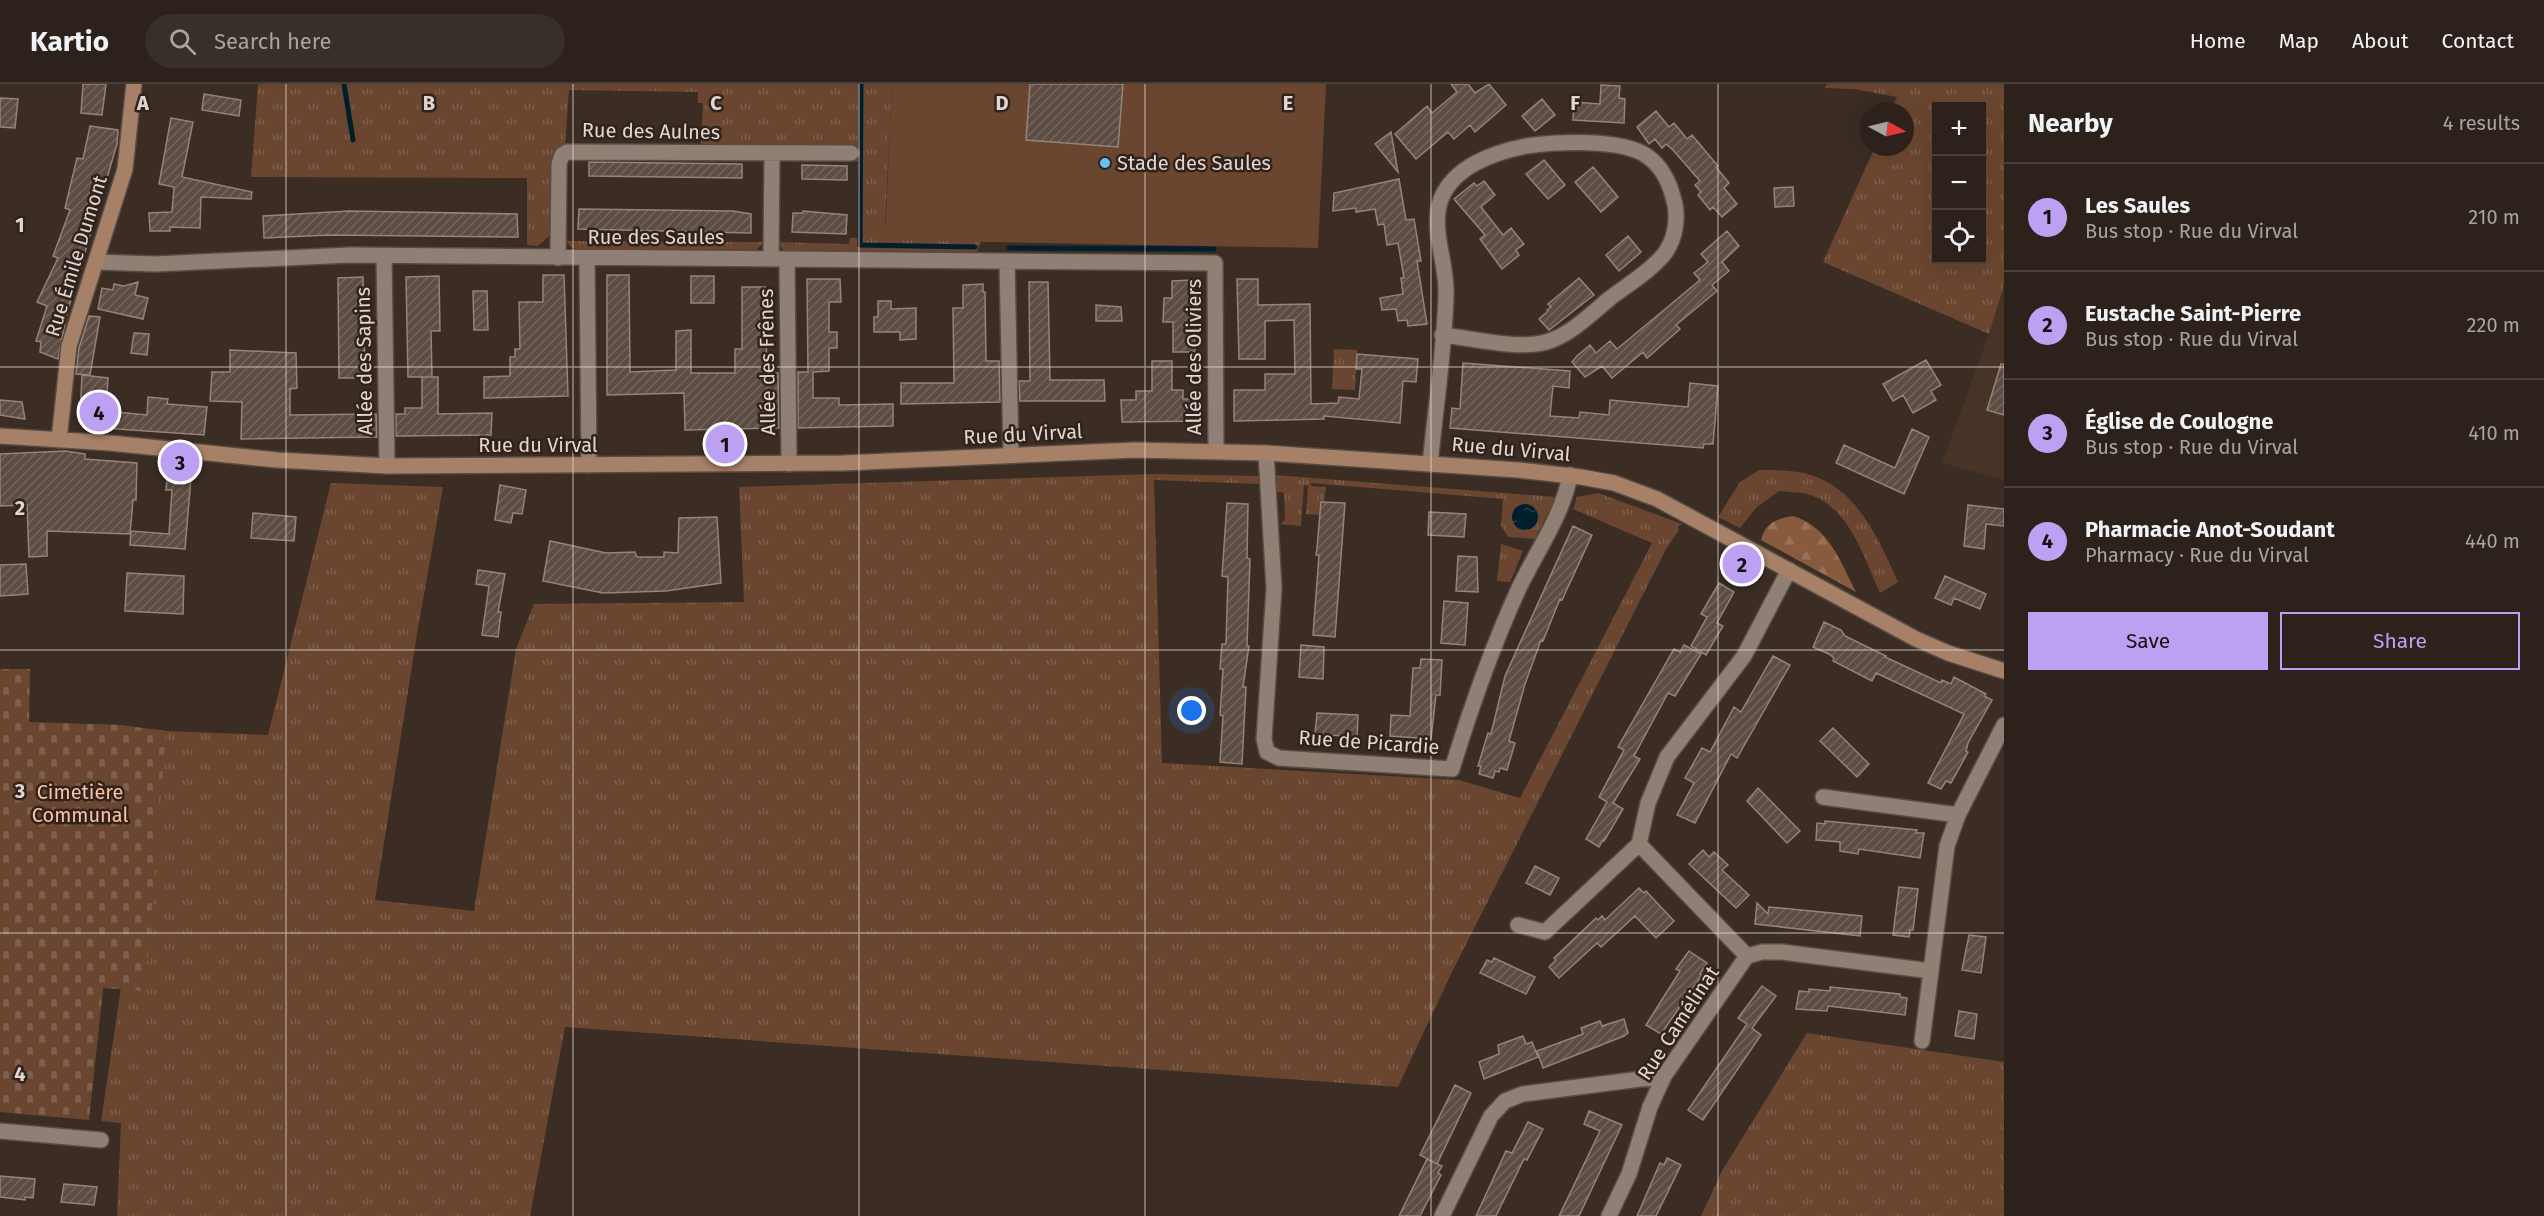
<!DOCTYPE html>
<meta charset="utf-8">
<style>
:root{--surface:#2c221b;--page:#382f28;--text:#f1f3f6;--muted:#a6a4a3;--line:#483f3a;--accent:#bca0f2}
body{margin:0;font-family:"Fira Sans",sans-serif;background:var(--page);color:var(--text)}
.controls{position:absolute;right:18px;top:18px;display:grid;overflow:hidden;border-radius:0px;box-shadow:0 6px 24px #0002}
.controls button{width:54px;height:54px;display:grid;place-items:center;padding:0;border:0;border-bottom:2px solid var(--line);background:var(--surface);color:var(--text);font:30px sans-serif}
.compass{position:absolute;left:1860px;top:18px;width:54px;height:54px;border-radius:50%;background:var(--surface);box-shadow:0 6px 24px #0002;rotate:97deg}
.you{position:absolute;left:1192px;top:627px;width:21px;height:21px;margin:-15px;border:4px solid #fff;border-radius:50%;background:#1a73e8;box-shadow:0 0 0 9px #1a73e833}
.badge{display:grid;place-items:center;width:39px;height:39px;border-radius:50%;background:var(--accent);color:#111;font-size:20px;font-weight:700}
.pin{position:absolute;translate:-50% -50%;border:3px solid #fff;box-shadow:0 2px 6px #0006}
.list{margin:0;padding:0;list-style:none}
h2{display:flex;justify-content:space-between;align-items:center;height:78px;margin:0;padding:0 24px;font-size:26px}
h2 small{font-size:20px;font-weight:400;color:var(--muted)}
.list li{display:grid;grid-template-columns:39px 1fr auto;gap:18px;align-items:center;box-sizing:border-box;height:108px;padding:0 24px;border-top:2px solid var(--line)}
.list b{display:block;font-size:22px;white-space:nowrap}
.list p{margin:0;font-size:20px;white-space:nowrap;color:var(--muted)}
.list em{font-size:20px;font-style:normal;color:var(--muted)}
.actions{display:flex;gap:12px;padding:18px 24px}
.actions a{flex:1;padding:14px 0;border:2px solid var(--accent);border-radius:0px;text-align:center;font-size:21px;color:var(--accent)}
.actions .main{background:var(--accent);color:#111}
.icon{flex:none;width:33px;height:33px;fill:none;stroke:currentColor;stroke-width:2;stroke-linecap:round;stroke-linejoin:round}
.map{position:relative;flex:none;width:2004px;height:1132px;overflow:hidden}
header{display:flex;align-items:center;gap:36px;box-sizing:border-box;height:84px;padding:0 30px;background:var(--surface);border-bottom:2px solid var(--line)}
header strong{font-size:28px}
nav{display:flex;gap:33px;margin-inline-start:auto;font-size:21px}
.search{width:420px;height:54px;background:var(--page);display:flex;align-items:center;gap:15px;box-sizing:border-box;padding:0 21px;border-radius:33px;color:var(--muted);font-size:22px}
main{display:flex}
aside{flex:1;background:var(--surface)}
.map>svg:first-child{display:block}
</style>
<header>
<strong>Kartio</strong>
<div class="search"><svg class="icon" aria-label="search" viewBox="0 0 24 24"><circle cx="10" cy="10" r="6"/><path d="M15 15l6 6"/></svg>Search here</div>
<nav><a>Home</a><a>Map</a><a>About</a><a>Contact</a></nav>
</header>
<main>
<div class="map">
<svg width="2004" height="1132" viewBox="0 0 2004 1132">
<defs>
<pattern id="grass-tufts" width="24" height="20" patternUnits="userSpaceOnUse" patternTransform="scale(1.5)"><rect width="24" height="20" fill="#6a4630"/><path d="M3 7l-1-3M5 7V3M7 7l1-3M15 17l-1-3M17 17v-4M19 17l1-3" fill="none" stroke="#7f604d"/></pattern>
<pattern id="forest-firs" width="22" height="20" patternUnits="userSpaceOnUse" patternTransform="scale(1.5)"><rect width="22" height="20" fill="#885b3f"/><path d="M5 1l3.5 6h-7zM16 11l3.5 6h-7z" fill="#98725a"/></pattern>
<pattern id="cemetery-stones" width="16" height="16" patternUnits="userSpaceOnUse" patternTransform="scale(1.5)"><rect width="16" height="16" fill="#6a4630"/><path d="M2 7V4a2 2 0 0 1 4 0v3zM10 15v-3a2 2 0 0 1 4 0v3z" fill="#7f604d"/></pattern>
<pattern id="water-ripples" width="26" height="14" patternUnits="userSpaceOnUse" patternTransform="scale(1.5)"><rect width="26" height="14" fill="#001e2b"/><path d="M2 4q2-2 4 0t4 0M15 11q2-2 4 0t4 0" fill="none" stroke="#253e49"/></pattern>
<pattern id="building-hatch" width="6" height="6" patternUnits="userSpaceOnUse" patternTransform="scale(1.5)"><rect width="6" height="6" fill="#5c4c43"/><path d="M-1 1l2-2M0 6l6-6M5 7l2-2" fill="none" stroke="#73655d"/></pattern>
</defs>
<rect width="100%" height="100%" fill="#3b2d24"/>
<path fill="#483327" d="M2004 201V396L1942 379 1989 250Z"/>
<path fill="url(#grass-tufts)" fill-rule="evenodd" d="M258 0H892L885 143H986L976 170 789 168 782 165 777 158 849 160 850 154H859L861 78 855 77V62L701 60 703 19H698V8L569 6 565 61 554 70 550 151 538 162 527 161V94L251 93Z
M1827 0H2004V201L1989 250 1823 178 1875 63H1905V27H1891L1897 13 1854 5 1825 4ZM1936 22H1982V176H1936Z
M566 157 764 158 754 168 578 166 571 163Z
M1334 265 1357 266 1355 306 1332 305Z
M1759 386C1776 386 1797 386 1814 392 1859 408 1880 458 1898 498L1880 509C1864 474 1849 421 1807 410 1798 408 1788 408 1779 407L1756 424 1740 444 1718 433 1740 398Z
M1154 390 1259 392V400L1154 396 1162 679 1459 696 1520 714 1652 459 1573 425 1577 413 1598 409 1682 440 1677 443 1679 446 1666 465 1452 888 1398 1003 565 943 530 1132H117L121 1039 101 1037 121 904H103L96 968 43 639 119 641 166 647 268 651 331 399 443 403 417 550 375 816 474 827 516 565 534 520 744 518 739 403Z
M1275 391 1556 413 1535 455 1508 453 1501 442 1503 415 1311 399V402L1326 403 1324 418H1321V431L1306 430 1308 402 1304 401 1301 442 1280 440 1285 436 1284 409 1277 408Z
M1501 460 1523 467 1510 498 1497 497Z
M1807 949 2004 978V1132H1701L1722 1087Z"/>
<path fill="url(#forest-firs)" d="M1793 432C1829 443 1840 477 1856 508L1761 456C1766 438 1776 435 1793 432Z"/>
<path fill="url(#cemetery-stones)" d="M0 585H30L29 638 119 641 166 647 145 907 103 904 89 1036 0 1028Z"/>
<path fill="#6a4630" d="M892 0H1326L1318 164 885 156Z"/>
<path fill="url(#water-ripples)" d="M1512 433a13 13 0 1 1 26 0a13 13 0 1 1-26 0Z"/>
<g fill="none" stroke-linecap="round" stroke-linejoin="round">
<path stroke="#001e2b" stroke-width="5" d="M344 0 353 56
M861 0 860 161 975 163
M1009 164 1214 165"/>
</g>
<path fill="url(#building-hatch)" stroke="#958379" stroke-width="1.5" d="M83 0H106L102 31 81 29Z
M1030 0H1123L1118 63 1026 56Z
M1451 0H1468L1475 9 1489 0 1506 21 1475 48 1470 41 1454 55 1448 48 1416 75 1395 50 1427 22 1432 29 1457 8Z
M1601 1 1620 2 1619 14 1625 15 1624 39 1573 36 1574 18 1600 20Z
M204 10 241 16 239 32 202 26Z
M0 14 18 15 15 44 0 43Z
M1542 15 1555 31 1535 47 1522 32Z
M1656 27 1669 43 1674 39 1687 55 1692 51 1718 82 1716 83 1729 99 1724 104 1737 120 1722 133 1713 123 1710 126 1698 111 1701 108 1695 101 1700 97 1673 66 1666 60 1662 64 1655 55 1649 60 1637 43Z
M171 34 193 38 182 93 252 108 251 115 201 113 200 144 170 143V147H150L149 129 172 128 174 103 159 100Z
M90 42 118 46 117 60 67 229 58 275 40 268 41 258 36 257 47 222 37 218 58 174 53 172 70 126 65 124 77 74 83 75Z
M1391 48 1398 88 1375 60Z
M1544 76 1565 101 1548 115 1526 90Z
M589 78 742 80V94L589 92Z
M802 81 847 82V96L802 95Z
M1593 83 1618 113 1601 128 1575 98Z
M1399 95 1406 136 1414 135 1421 177H1417L1427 240 1408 242 1407 236 1398 237 1396 225 1382 226 1380 214 1403 210 1401 194H1404L1398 159 1387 161 1384 140 1378 141 1375 125 1356 128V124L1333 127 1334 109Z
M1484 97 1495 111 1481 123 1503 151 1511 144 1524 160 1516 166 1519 171 1502 185 1480 155 1485 151 1454 115 1474 99 1477 102Z
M1793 103 1794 122 1775 123 1774 104Z
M579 125 733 127 751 130V149L578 145Z
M349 127 517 130 518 153 330 151 264 154 263 132Z
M803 127 847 131 846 150 792 148 793 129H803Z
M1727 147 1739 162 1722 178 1729 187 1712 201 1717 207 1676 241 1680 245 1647 274 1643 268 1612 294 1602 282 1585 293 1572 278 1577 272 1590 261 1596 269 1610 257 1617 265 1700 196 1694 189 1708 178 1701 170Z
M1628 152 1641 168 1619 187 1606 171Z
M543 191H564L568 312 484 314V293L510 292V273H515V265H520L519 218H543Z
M607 191H629L630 288 676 286V247L691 246V289H735V265H742V203H765L767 289H778L779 344 685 346 684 309 607 311Z
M439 192 440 247H431L432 293H408L406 193Z
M691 192H714V219H691Z
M363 193 365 294H339L338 194Z
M1579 194 1594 211 1549 246 1539 235 1548 227 1547 226 1551 223 1548 220Z
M807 195H840L841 218H829V248H837V264H829V287L813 288V314H839V321L893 320V342L798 344V288H808Z
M1237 195H1258V221L1310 220 1311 320 1338 319 1339 313 1359 315 1362 285H1356L1357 270 1418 275 1416 298 1403 297 1400 339 1324 332V335L1234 337V306H1265V290H1295L1294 236 1265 237V275H1239Z
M1193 196 1195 268H1173V238H1163L1164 214H1172V197Z
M138 198 135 211 148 214 143 235 98 225 102 204 113 206 114 200 124 202Z
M1029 198H1048L1050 296H1104L1105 317H1020L1019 297H1030Z
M983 200V208H985L986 277H999L1000 318 901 320V299H954L953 224H963V201Z
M473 207H487L488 246H474Z
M878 217H891V225L916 224V255L900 256V248H874V233H878Z
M1096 221 1121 223 1122 237H1096Z
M89 232 100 233 90 291 76 290 79 264Z
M134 249 149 250 147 271 131 269Z
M230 266 296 269 297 304 290 305V331L376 330 377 353 241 355 242 318 210 317 212 288H230Z
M1926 276 1941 301 1931 307 1936 316 1913 329 1903 311 1893 317 1883 300Z
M1152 277H1172V306H1183V315H1198L1199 337 1122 338 1121 316H1136V307H1152Z
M1463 279 1570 287 1569 304 1553 302 1550 332 1579 334 1580 328 1609 331 1610 316 1688 323 1690 299 1718 302 1713 360H1704L1703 364 1450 344 1452 324 1460 325Z
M2001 280H2004V331L1987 326Z
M82 291 108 294 106 327 147 331 148 313 168 315 167 320 207 323 204 351 88 343 80 333Z
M422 293H438V330L492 329 491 351 396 352V330H405V324H422Z
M0 316 22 318 25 335 0 331Z
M1912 345 1929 353 1904 410 1836 379 1844 361 1895 384Z
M65 367 85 370V375L137 379 136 416H133L130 450 47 447V472L29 473 27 421 0 422V370Z
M168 381 192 382 185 465 130 461 131 447 169 450 172 406H166Z
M500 401 526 406 522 430 513 429 511 439 495 436Z
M1321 418 1345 419 1335 553 1313 551 1319 471H1316L1317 464Z
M1227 419 1248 420 1247 474 1250 475 1247 562H1249L1243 603H1246L1242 680 1220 678 1223 632 1220 631 1223 585H1220L1222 560H1226L1228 493 1222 492Z
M1968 421 2004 425V442L1986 440 1984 465 1964 462Z
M1429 428 1466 430 1464 453 1428 451Z
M253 429 296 433 294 457 251 454Z
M717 433 721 499 666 507 603 509 543 497 550 457 606 469 635 468 637 473H664V468L678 469 679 434Z
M1573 442 1592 451 1562 516 1560 515 1543 557 1541 556 1525 600 1509 657 1515 659 1507 686 1500 684 1499 688 1495 687 1493 694 1479 690 1481 682H1478L1488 649 1491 650 1505 592Z
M1458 472 1477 473 1478 508 1456 507Z
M26 480 28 510 0 512V481Z
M478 486 505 490 498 528H501L498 553 482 551 489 502 476 500Z
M127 489 184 492 183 530 125 527Z
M1945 492 1986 510 1980 525 1954 514 1951 521 1935 514Z
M1719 499 1734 508 1717 539 1723 542 1706 571 1691 562 1707 533 1701 530Z
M1444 517 1468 519 1465 561 1441 559Z
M1824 538 1841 546 1845 552 1886 572 1885 573 1941 599 1942 596 1951 600 1954 593 1986 610 1984 612 1992 616 1968 659 1966 667 1968 668 1951 699 1946 697 1941 705 1928 699 1964 630 1876 589 1872 597 1833 577 1834 574 1829 570 1813 563Z
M1301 561 1324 563 1323 595 1299 593Z
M1684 561 1701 570 1675 612 1668 609 1634 672 1640 675 1613 719 1623 725 1604 757 1603 756 1599 763 1586 755 1607 718 1599 713 1624 666 1618 663 1674 565 1680 568Z
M1773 572 1790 581 1737 674 1731 670 1695 739 1677 731 1694 699 1685 694 1702 664 1710 668 1734 623 1741 628Z
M1421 575 1442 576 1440 611H1436L1431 655 1390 652 1391 631 1410 632 1413 584H1420Z
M1317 629 1358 631 1357 653 1315 650Z
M1833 644 1869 680 1857 693 1820 657Z
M1758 704 1800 747 1787 759 1747 717Z
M1825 737 1917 746 1916 749H1924L1920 774 1859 765 1858 770 1840 767V758L1816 756 1817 739 1825 740Z
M1703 766 1709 773 1714 768 1728 781 1722 786 1749 811 1736 824 1689 780Z
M1535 782 1559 794 1550 811 1526 799Z
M1899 803 1918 805 1913 846H1910L1909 853 1893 851Z
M1639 804 1644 809 1646 807 1674 837 1656 854 1635 832 1601 863 1597 859 1559 894 1549 883 1556 876 1554 874 1596 834 1598 836 1602 832 1605 836Z
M1757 819 1768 830 1769 823 1862 832 1860 852 1755 840Z
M1969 851 1986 853 1981 889 1962 886Z
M1689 867 1707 879 1700 890 1702 891 1661 950 1646 941 1680 887 1676 885Z
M1494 874 1535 893 1526 910 1480 889 1487 876 1492 878Z
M1762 902 1776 912 1752 944 1761 951 1703 1036 1688 1026 1747 940 1738 934Z
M1830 903 1900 910V913L1907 914 1905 931 1828 922 1827 927 1796 925 1799 907 1809 908V905L1830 907Z
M1959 927 1977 930 1974 955 1955 952Z
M1624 935 1628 949 1624 952 1543 984 1537 967 1583 950 1581 944 1600 937 1602 942Z
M1523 952 1526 960 1532 958 1538 973 1484 995 1479 978 1499 970 1498 961Z
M1455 1001 1471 1009 1437 1080 1420 1071Z
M1589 1027 1622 1041 1579 1132H1559L1600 1047 1584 1040Z
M1528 1038 1543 1045 1527 1076 1524 1075 1496 1132H1476L1506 1067 1512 1069Z
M1667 1074 1681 1081 1656 1132H1637L1660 1079 1664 1081Z
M1427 1075 1442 1082 1438 1089 1441 1091 1420 1132H1399Z
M0 1092 35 1095 33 1114 25 1113V1116L0 1113Z
M64 1100 97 1103 94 1121 61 1118Z"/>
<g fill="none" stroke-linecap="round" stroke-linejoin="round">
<g stroke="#574b44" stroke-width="18">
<path id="street" d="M384 172 387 382
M558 174 559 80 562 71 567 68 851 69
M587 174 589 381
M771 175 772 69
M787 175 789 380
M96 178 155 180 350 171 1215 179 1216 367
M1007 178 1011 371
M1266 369 1274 504 1264 655 1267 668 1279 674 1452 685C1471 623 1492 563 1519 504 1536 468 1563 431 1570 391
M1430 379 1432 362C1437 312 1445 260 1446 209 1447 178 1430 145 1441 115 1454 82 1495 68 1526 62 1556 58 1621 54 1647 72 1660 81 1669 97 1673 113 1679 131 1676 154 1665 169 1651 187 1627 201 1609 215 1590 231 1570 251 1546 258 1517 266 1472 254 1442 251
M1823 713 1958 731
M1639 760 1747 872 1762 868H1782L1931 887
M1518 841 1545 848 1639 760 1648 719 1667 673 1744 572 1789 486
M1922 957 1947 762 1958 731 2004 641
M0 1047 101 1056
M1442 1132 1491 1032 1505 1017 1523 1010 1664 992
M1609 1132 1629 1090 1650 1023 1664 992 1747 872"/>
</g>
<g stroke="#574b44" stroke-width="18">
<path id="secondary" d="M0 352 110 359 277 376 387 382 843 379 1135 366 1266 369 1518 386 1581 393 1614 399 1657 415 1916 555 1948 569 2004 587
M59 356 69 262 125 85 134 0"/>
</g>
<use href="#street" stroke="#907f74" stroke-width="15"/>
<use href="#secondary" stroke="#a78068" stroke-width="15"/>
</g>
<path fill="none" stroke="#e1d7d2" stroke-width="1.5" stroke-opacity="0.55" d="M286 0V1132M573 0V1132M859 0V1132M1145 0V1132M1431 0V1132M1718 0V1132M0 283H2004M0 566H2004M0 849H2004"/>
<circle fill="#65c5ee" stroke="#31231b" stroke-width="2" cx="1105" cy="79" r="6"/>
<g text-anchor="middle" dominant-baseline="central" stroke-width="5" stroke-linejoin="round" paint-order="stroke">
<g font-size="20" fill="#e1d7d2" stroke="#31231b">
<text transform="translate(651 47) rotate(1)">Rue des Aulnes</text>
<text x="656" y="153">Rue des Saules</text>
<text transform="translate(76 172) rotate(-73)">Rue Émile Dumont</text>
<text transform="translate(1194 273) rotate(-90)">Allée des Oliviers</text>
<text transform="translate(364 277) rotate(-91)">Allée des Sapins</text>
<text transform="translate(767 278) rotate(-91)">Allée des Frênes</text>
<text transform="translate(1023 350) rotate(-3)">Rue du Virval</text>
<text x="538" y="361">Rue du Virval</text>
<text transform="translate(1511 365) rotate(5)">Rue du Virval</text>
<text transform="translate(1369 658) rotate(4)">Rue de Picardie</text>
<text transform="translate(1678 939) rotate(-57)">Rue Camélinat</text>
</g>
<g font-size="20" fill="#e1d7d2" stroke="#31231b" text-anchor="start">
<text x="1117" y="79">Stade des Saules</text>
</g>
<g font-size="20" fill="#fdc2a0" stroke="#31231b">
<text x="80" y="708">Cimetière<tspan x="80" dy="23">Communal</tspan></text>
</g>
</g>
<g font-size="20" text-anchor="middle" font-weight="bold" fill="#e1d7d2" stroke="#31231b" stroke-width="5" stroke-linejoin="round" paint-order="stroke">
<text x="143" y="26">A</text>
<text x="429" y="26">B</text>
<text x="716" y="26">C</text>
<text x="1002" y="26">D</text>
<text x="1288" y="26">E</text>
<text x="1575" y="26">F</text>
<text x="20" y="148">1</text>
<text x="20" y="431">2</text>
<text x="20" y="714">3</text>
<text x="20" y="997">4</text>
</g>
</svg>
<div class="controls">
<button>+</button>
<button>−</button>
<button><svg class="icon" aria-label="locate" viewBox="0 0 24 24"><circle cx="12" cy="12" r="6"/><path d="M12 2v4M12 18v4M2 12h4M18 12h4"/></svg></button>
</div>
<svg class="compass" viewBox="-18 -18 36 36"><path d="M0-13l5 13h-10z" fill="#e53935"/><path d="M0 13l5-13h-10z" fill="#a6a4a3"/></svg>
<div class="you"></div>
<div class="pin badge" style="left:725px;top:360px">1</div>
<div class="pin badge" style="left:1742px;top:480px">2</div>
<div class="pin badge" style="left:180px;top:378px">3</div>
<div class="pin badge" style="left:99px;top:328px">4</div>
</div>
<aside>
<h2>Nearby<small>4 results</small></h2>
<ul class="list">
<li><span class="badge">1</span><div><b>Les Saules</b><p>Bus stop · Rue du Virval</p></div><em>210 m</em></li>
<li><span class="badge">2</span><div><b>Eustache Saint-Pierre</b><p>Bus stop · Rue du Virval</p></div><em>220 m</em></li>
<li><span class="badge">3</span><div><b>Église de Coulogne</b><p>Bus stop · Rue du Virval</p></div><em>410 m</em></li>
<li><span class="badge">4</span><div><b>Pharmacie Anot-Soudant</b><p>Pharmacy · Rue du Virval</p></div><em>440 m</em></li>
</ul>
<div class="actions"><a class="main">Save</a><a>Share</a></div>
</aside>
</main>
